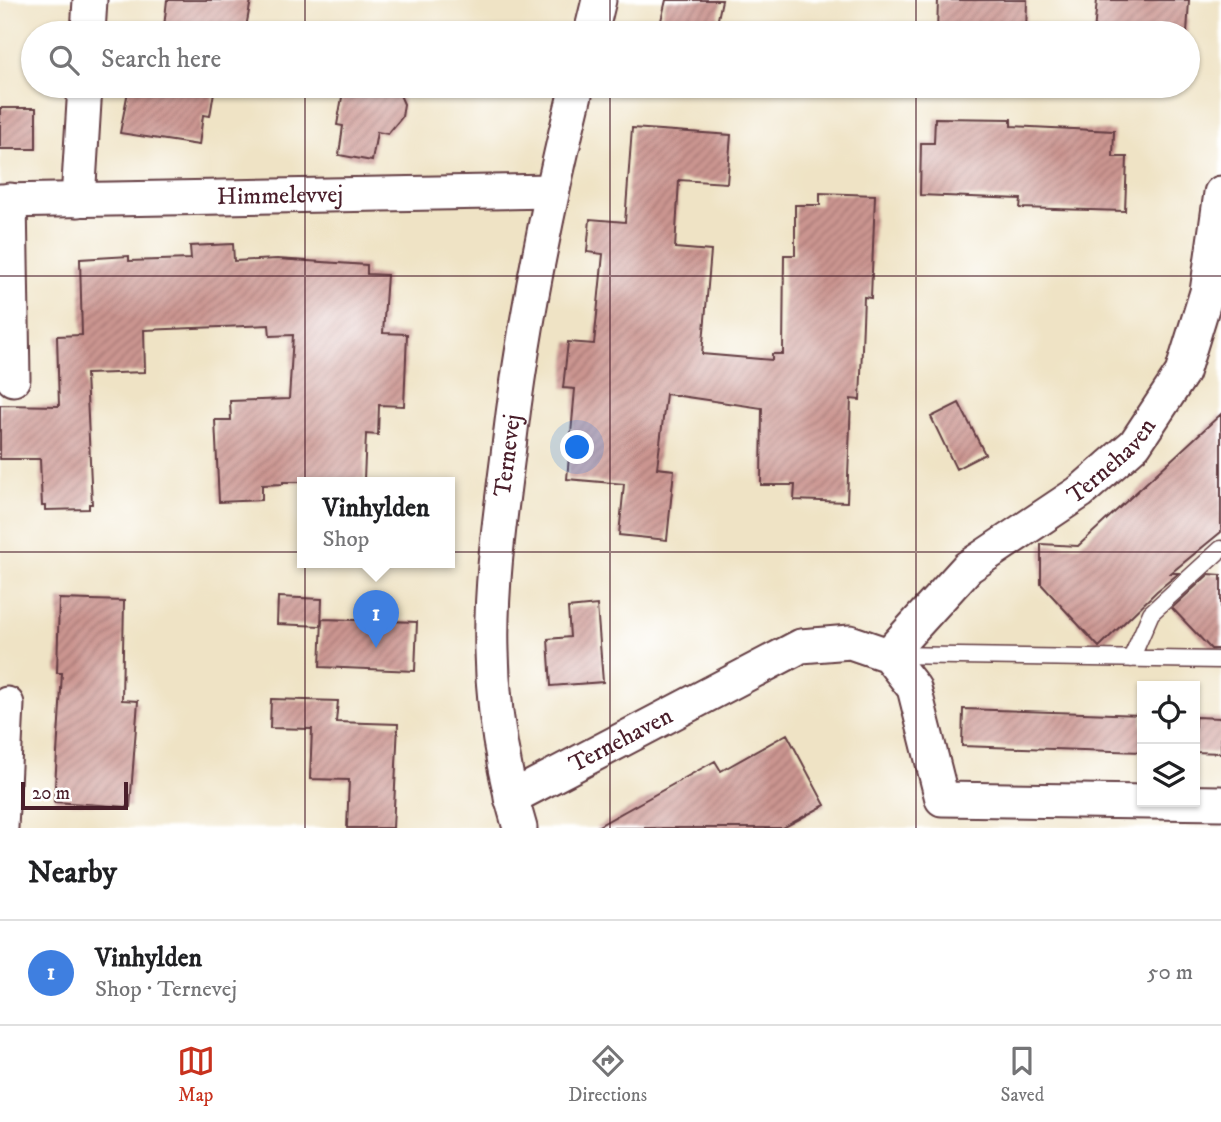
<!DOCTYPE html>
<meta charset="utf-8">
<style>
:root{--surface:#fff;--page:#f6f6f6;--text:#202124;--muted:#757577;--line:#e0e0e0;--accent:#c8321e}
body{margin:0;font-family:"IM FELL DW Pica",serif;background:var(--page);color:var(--text)}
.controls{position:absolute;right:21px;bottom:21px;display:grid;overflow:hidden;border-radius:0px;box-shadow:0 2px 5px #0004}
.controls button{width:63px;height:63px;display:grid;place-items:center;padding:0;border:0;border-bottom:2px solid var(--line);background:var(--surface);color:var(--text);font:35px sans-serif}
.scale{position:absolute;left:21px;bottom:18px;width:107px;box-sizing:border-box;padding-left:7px;border:4px solid #4a1f2b;border-top:0;font-size:19px;line-height:24px;white-space:nowrap;color:#4a1f2b;-webkit-text-stroke:5px #fff;paint-order:stroke}
.you{position:absolute;left:578px;top:448px;width:24px;height:24px;margin:-18px;border:5px solid #fff;border-radius:50%;background:#1a73e8;box-shadow:0 0 0 10px #1a73e833}
.badge{display:grid;place-items:center;width:46px;height:46px;border-radius:50%;background:var(--accent);color:#fff;font-size:23px;font-weight:700}
.pin{position:absolute;translate:-50% -58px;filter:drop-shadow(0 2px 4px #0008)}
.pin::after{content:'';position:absolute;top:37px;width:24px;height:21px;background:inherit;clip-path:polygon(0 0,100% 0,50% 100%)}
.popup{position:absolute;left:297px;top:477px;width:158px;height:91px;box-sizing:border-box;display:grid;place-content:center;border-radius:0px;background:var(--surface);filter:drop-shadow(0 2px 5px #0005);font-size:23px;white-space:nowrap;color:var(--muted)}
.popup b{font-size:26px;color:var(--text)}
.popup::after{content:'';position:absolute;left:50%;top:100%;margin-left:-14px;border:14px solid transparent;border-top-color:var(--surface)}
.list{margin:0;padding:0;list-style:none}
h2{display:flex;justify-content:space-between;align-items:center;height:91px;margin:0;padding:0 28px;font-size:30px}
h2 small{font-size:23px;font-weight:400;color:var(--muted)}
.list li{display:grid;grid-template-columns:46px 1fr auto;gap:21px;align-items:center;box-sizing:border-box;height:105px;padding:0 28px;border-top:2px solid var(--line)}
.list b{display:block;font-size:26px;white-space:nowrap}
.list p{margin:0;font-size:23px;white-space:nowrap;color:var(--muted)}
.list em{font-size:23px;font-style:normal;color:var(--muted)}
.icon{flex:none;width:38px;height:38px;fill:none;stroke:currentColor;stroke-width:2;stroke-linecap:round;stroke-linejoin:round}
.map{position:relative;flex:none;width:1221px;height:828px;overflow:hidden}
.search{position:absolute;background:var(--surface);box-shadow:0 2px 5px #0004;left:21px;right:21px;top:21px;height:77px;display:flex;align-items:center;gap:18px;box-sizing:border-box;padding:0 24px;border-radius:38px;color:var(--muted);font-size:26px}
.sheet{height:196px;background:var(--surface)}
nav{display:flex;justify-content:space-around;align-items:center;box-sizing:border-box;height:98px;border-top:2px solid var(--line);background:var(--surface);font-size:19px;color:var(--muted)}
nav a{display:grid;justify-items:center;gap:4px}
nav .on{color:var(--accent)}
.map>svg:first-child{display:block}
</style>
<div class="map">
<svg width="1221" height="828" viewBox="0 0 1221 828">
<defs>
<pattern id="building-hatch" width="6" height="6" patternUnits="userSpaceOnUse" patternTransform="scale(1.75)"><rect width="6" height="6" fill="#cb9590"/><path d="M-1 1l2-2M0 6l6-6M5 7l2-2" fill="none" stroke="#a77976"/></pattern>
</defs>
<rect width="100%" height="100%" fill="#fff"/>
<filter id="ink" filterUnits="userSpaceOnUse"><feTurbulence type="fractalNoise" baseFrequency=".0143" numOctaves="2"/><feDisplacementMap in="SourceGraphic" scale="14" xChannelSelector="R" yChannelSelector="G"/><feConvolveMatrix kernelMatrix="1 2 1 2 8 2 1 2 1" color-interpolation-filters="sRGB"/></filter>
<filter id="wash" filterUnits="userSpaceOnUse"><feTurbulence type="fractalNoise" baseFrequency=".00686" numOctaves="4" result="noise"/><feDisplacementMap in="SourceGraphic" scale="28" xChannelSelector="R" yChannelSelector="G"/><feGaussianBlur stdDeviation="1.57" result="paint"/><feColorMatrix in="noise" values="0 0 0 0 0 0 0 0 0 0 0 0 0 0 0 0 0 1.4 0 .05"/><feComposite in="paint" operator="in"/></filter>
<g filter="url(#wash)">
<rect width="100%" height="100%" fill="#efe3c5"/>
<g id="blocks">
<path fill="url(#building-hatch)" d="M167 0H251L245 33H154L155 25 164 27Z
M666 0H722L715 33H658Z
M938 0H1027L1026 33H937Z
M1097 0H1189L1187 33H1094Z
M129 86H215L210 116 203 115 199 145 120 133Z
M344 86H396L404 104 402 117 388 134 377 132 372 161 339 155 343 126 337 125Z
M0 108H36V149H0Z
M935 118 1011 119V126L1114 131 1113 157H1127L1125 211 1020 208 1021 199 920 195 921 143H934Z
M632 128 731 135 727 183 679 180 675 248 711 251 702 354 772 360V354H783L784 255H795V205H820V193L875 195 871 298 864 297 860 400 851 399 847 502 794 500 795 485H761L762 408 666 394 657 468 674 470 667 540 619 535 624 484 567 479 575 389 563 388 568 342 594 344 603 254 587 252 590 219 625 222Z
M233 244 234 261 277 259 367 265V274L387 275 383 333 407 334 404 406 379 405 378 435 366 434 364 479H351V482H283V484L262 485V500L219 502 215 420H231L230 401 289 399 293 335 270 336 269 325 144 330 145 372 86 374 92 504H89V509L45 510V506H42L40 459H0V405L59 406 57 336 82 335 80 259 129 256V261L191 259 190 246Z
M959 403 985 454 956 469 931 417Z
M1221 414V532L1171 573H1179L1157 591 1099 647 1041 584V544L1078 546Z
M1209 574 1221 575V649H1211L1172 608Z
M278 597 322 599 321 626 277 624Z
M59 599 124 601 122 700 138 701 130 807 54 802 62 673H57Z
M597 605 603 682 551 686 548 639 570 637 568 608Z
M322 619 417 622 415 671 320 667Z
M271 699 338 701 336 722 398 724 393 828H347L349 780 310 779 312 729 270 728Z
M963 709 1142 715V752L962 746Z
M1195 717 1221 718V753L1195 752Z
M787 734 825 805 783 828H595L715 761 721 771Z"/>
</g>
</g>
<g filter="url(#ink)">
<use href="#blocks" fill-opacity="0" stroke="#633c42" stroke-width="2"/>
<g fill="none" stroke-linecap="round" stroke-linejoin="round">
<g stroke="#633c42" stroke-width="19">
<path id="service" d="M891 655 1221 660
M1131 659 1151 613 1221 549"/>
</g>
<g stroke="#633c42" stroke-width="37">
<g id="minor">
<path d="M88 33 90 0"/>
<path d="M591 33 599 0"/>
<path d="M10 200 13 379"/>
<path d="M78 200 85 86"/>
<path id="s1" d="M0 201 551 191"/>
<path id="s2" d="M888 655 968 567 1080 492 1135 444 1182 373 1207 292 1221 193"/>
<path id="s3" d="M511 798 801 646 850 642 888 655 914 688 942 799 1221 803"/>
<path d="M1 828 7 704"/>
<path id="s4" d="M520 828C503 771 493 710 492 651 490 587 500 518 508 455 522 330 547 208 577 86"/>
</g>
</g>
<use href="#service" stroke="#fff" stroke-width="16"/>
<use href="#minor" stroke="#fff" stroke-width="33"/>
</g>
</g>
<path fill="none" stroke="#4a1f2b" stroke-width="2" stroke-opacity="0.55" d="M305 0V33M610 0V33M916 0V33M305 86V828M610 86V828M916 86V828M0 276H1221M0 552H1221"/>
<g text-anchor="middle" dominant-baseline="central" stroke-width="5" stroke-linejoin="round" paint-order="stroke">
<g font-size="24" fill="#4a1f2b" stroke="#fff">
<text stroke="none"><textPath href="#s1" startOffset="280">Himmelevvej</textPath></text>
<text stroke="none"><textPath href="#s4" startOffset="376">Ternevej</textPath></text>
<text stroke="none"><textPath href="#s2" startOffset="298">Ternehaven</textPath></text>
<text stroke="none"><textPath href="#s3" startOffset="124">Ternehaven</textPath></text>
</g>
</g>
</svg>
<div class="controls">
<button><svg class="icon" aria-label="locate" viewBox="0 0 24 24"><circle cx="12" cy="12" r="6"/><path d="M12 2v4M12 18v4M2 12h4M18 12h4"/></svg></button>
<button><svg class="icon" aria-label="layers" viewBox="0 0 24 24"><path d="M12 4l9 5-9 5-9-5zM3 14l9 5 9-5"/></svg></button>
</div>
<div class="scale">20 m</div>
<div class="you"></div>
<div class="pin badge" style="left:376px;top:648px;background:#3f7fe0">1</div>
<div class="popup"><b>Vinhylden</b>Shop</div>
<div class="search"><svg class="icon" aria-label="search" viewBox="0 0 24 24"><circle cx="10" cy="10" r="6"/><path d="M15 15l6 6"/></svg>Search here</div>
</div>
<section class="sheet">
<h2>Nearby<small></small></h2>
<ul class="list">
<li><span class="badge" style="background:#3f7fe0">1</span><div><b>Vinhylden</b><p>Shop · Ternevej</p></div><em>50 m</em></li>
</ul>
</section>
<nav>
<a class="on"><svg class="icon" aria-label="map" viewBox="0 0 24 24"><path d="M3 6l6-2 6 2 6-2v14l-6 2-6-2-6 2zM9 4v14M15 6v14"/></svg>Map</a>
<a><svg class="icon" aria-label="directions" viewBox="0 0 24 24"><path d="M12 3l9 9-9 9-9-9zM9 14v-3h6M13 9l2 2-2 2"/></svg>Directions</a>
<a><svg class="icon" aria-label="saved" viewBox="0 0 24 24"><path d="M7 4h10v16l-5-4-5 4z"/></svg>Saved</a>
</nav>
